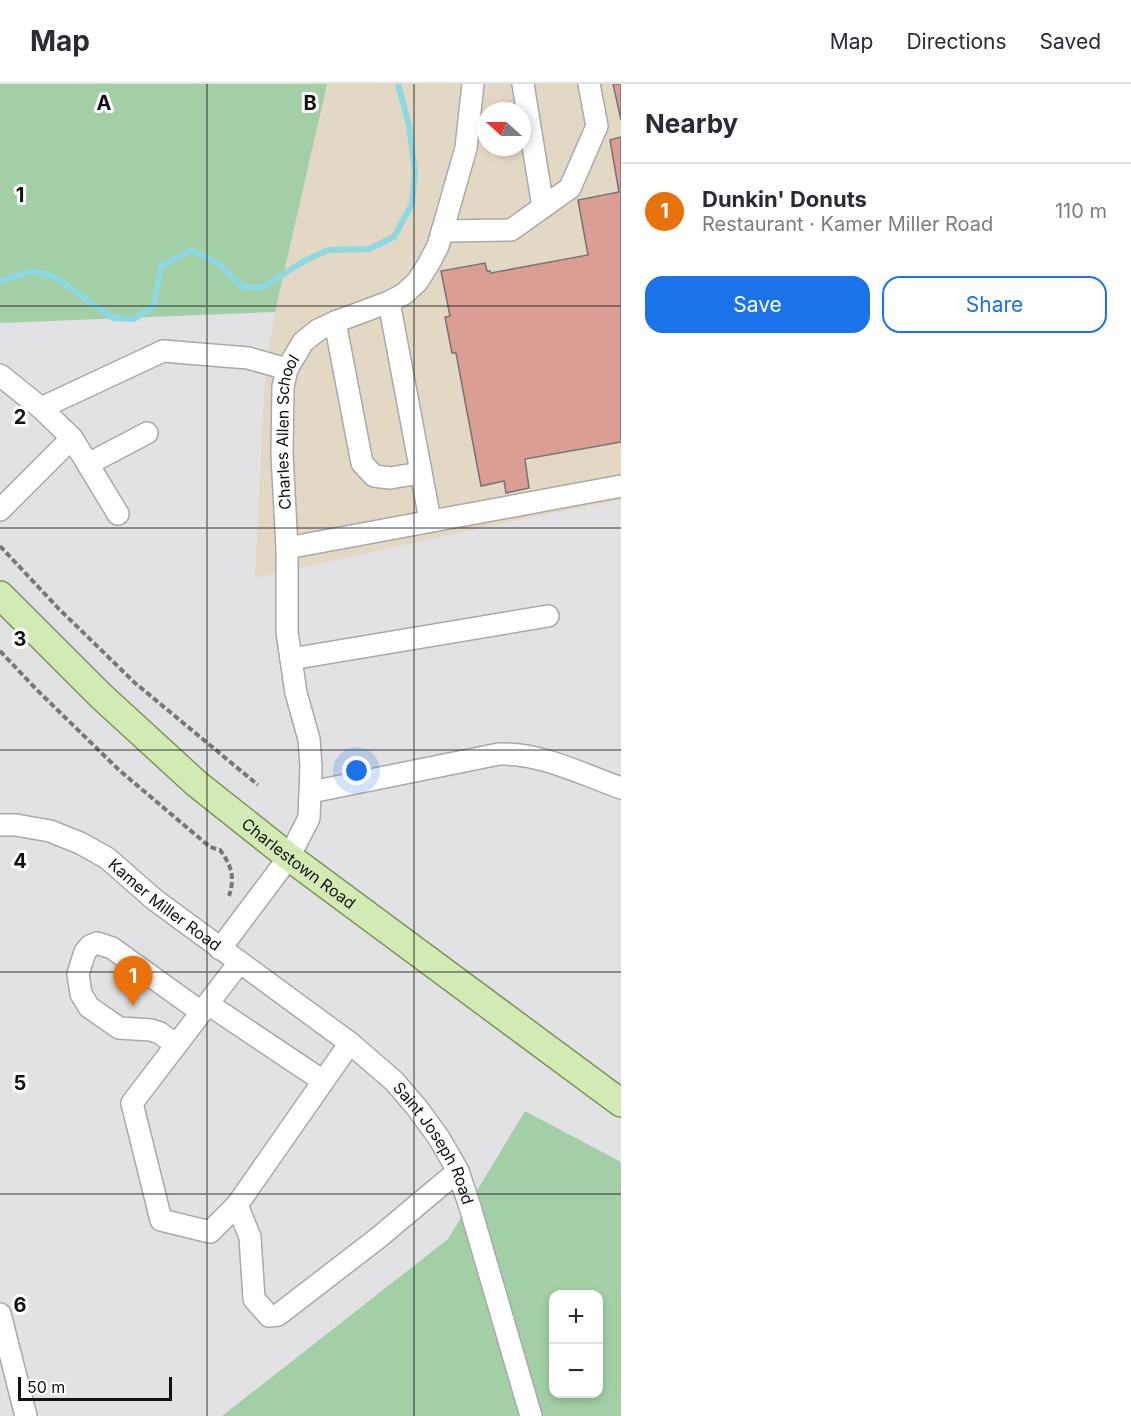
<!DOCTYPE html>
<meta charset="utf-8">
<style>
:root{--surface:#fff;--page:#f2f2f3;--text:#2b2b33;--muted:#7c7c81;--line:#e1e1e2;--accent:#1a73e8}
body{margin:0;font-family:Inter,sans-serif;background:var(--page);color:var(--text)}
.controls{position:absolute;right:18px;bottom:18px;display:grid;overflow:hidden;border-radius:12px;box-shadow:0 3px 9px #0003}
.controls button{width:54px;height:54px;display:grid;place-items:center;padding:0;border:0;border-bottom:2px solid var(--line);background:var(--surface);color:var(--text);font:30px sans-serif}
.compass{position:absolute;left:477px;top:18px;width:54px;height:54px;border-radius:50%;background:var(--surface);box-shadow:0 3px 9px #0003;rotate:291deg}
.scale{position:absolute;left:18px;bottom:15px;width:154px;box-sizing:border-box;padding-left:6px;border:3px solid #121213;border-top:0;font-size:16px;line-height:21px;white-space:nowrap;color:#121213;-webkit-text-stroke:4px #fff;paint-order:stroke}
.you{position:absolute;left:357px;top:687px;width:21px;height:21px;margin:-15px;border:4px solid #fff;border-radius:50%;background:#1a73e8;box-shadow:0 0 0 9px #1a73e833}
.badge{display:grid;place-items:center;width:39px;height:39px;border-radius:50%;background:var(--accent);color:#fff;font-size:20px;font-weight:700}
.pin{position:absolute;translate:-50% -50px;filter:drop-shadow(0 2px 3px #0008)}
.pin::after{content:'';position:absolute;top:32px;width:21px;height:18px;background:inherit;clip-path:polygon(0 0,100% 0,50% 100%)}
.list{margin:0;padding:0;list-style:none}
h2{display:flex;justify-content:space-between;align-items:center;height:78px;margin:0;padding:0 24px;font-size:26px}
h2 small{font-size:20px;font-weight:400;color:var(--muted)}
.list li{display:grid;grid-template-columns:39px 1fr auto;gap:18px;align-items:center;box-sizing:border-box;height:96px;padding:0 24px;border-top:2px solid var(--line)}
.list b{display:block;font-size:22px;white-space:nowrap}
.list p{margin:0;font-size:20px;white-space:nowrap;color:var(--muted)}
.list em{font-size:20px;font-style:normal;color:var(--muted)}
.actions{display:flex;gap:12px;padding:18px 24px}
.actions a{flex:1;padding:14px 0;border:2px solid var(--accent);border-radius:18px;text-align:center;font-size:21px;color:var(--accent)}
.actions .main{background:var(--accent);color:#fff}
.map{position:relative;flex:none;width:621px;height:1332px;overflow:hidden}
header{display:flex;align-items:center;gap:36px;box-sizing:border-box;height:84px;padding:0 30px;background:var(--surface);border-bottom:2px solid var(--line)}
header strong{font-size:28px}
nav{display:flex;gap:33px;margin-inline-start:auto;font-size:21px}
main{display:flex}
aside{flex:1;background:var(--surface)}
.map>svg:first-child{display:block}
</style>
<header>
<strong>Map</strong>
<nav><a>Map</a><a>Directions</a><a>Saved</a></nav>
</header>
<main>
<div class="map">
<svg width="621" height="1332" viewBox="0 0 621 1332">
<rect width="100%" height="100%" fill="#e2e2e4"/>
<path fill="#e2d8c3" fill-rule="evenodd" d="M327 0H621V416L512 437 255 494 264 309 270 259 275 228ZM486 27H522V63H486Z"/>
<path fill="#a3cfa6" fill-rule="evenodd" d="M0 0H327L275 228 0 239Z
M525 1027 621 1078V1332H222L448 1155ZM554 1210H598V1310H554Z"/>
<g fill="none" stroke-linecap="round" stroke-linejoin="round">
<path stroke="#8ed9e1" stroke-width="6" d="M0 197 33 187 55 193 113 234 134 235 154 222 161 182 191 166 217 178 243 203H263L304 177 328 166 369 165 394 153 412 120 415 88 409 41 398 0"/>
</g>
<path fill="#db9e94" stroke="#767373" stroke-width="1.5" d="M613 0H621V36Z
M621 53V358L525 375 529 404 506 409 504 397 481 402 456 269H452L445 233 450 232 441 187 485 179 487 187H490L491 189 588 171 578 116 619 108 610 56Z"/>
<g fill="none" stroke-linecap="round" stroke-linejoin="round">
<g stroke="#a9a9ab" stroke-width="24">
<g id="minor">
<path d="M523 0 543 123"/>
<path d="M442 147 511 146 570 104 597 42 589 0"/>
<path d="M389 218 430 436"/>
<path d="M335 238 362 379 374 392 390 394 420 389"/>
<path d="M0 291 41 324 72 354 0 426"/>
<path d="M41 324 163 267 248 274 287 285"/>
<path d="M72 354 118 430"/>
<path d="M88 380 147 349"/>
<path d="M287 464 621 402"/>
<path d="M291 575 548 532"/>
<path d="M311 708 499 670C541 669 582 690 621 704"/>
<path id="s1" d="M0 741H16L50 747 80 759 107 774 155 816 350 959 394 997 418 1025 439 1054 458 1087 470 1123 531 1332"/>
<path id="s2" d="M220 865 289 773 309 734 311 682 309 655 296 609 287 548V464L282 370 283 303 287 285 303 258 318 246 335 238 389 218 404 210 417 198 428 181 438 162 466 64 473 0"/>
<path d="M239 879 132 1019 161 1136 210 1148 237 1121 350 959"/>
<path d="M208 920 323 997"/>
<path d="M176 961 160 949 151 946 119 944 89 923 81 910 78 890 85 868 90 862 97 859 112 864 201 928"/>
<path d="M237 1121 250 1153 254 1215 269 1232 278 1231 378 1154 458 1087"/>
<path d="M0 1230 26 1332"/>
</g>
</g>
<g stroke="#7e955b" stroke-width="30">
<g id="major">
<path id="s3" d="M0 511 101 612 197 700 289 773 621 1019"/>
</g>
</g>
<path stroke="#78787a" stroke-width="4" stroke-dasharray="6 3" stroke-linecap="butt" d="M0 462 58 524 135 599 258 701
M0 567 37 606 119 686 210 763 220 766C232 782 235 794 229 812"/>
<use href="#minor" stroke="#fff" stroke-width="21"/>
<use href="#major" stroke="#d4eab4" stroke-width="27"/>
</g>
<path fill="none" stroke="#121213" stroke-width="1.5" stroke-opacity="0.55" d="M207 0V1332M414 0V1332M0 222H621M0 444H621M0 666H621M0 888H621M0 1110H621"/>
<g text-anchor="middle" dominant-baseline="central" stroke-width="6" stroke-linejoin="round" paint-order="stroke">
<g font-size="16" fill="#121213" stroke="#fff">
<text stroke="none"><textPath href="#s2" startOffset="548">Charles Allen School</textPath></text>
<text stroke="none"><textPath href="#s3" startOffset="402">Charlestown Road</textPath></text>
<text stroke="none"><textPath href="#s1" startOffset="188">Kamer Miller Road</textPath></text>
<text stroke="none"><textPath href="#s1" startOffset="552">Saint Joseph Road</textPath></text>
</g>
</g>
<g font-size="20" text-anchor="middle" font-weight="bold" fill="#121213" stroke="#fff" stroke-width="6" stroke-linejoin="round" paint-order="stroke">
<text x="104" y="26">A</text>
<text x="310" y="26">B</text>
<text x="20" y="118">1</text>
<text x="20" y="340">2</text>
<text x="20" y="562">3</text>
<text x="20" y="784">4</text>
<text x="20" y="1006">5</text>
<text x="20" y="1228">6</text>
</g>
</svg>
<div class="controls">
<button>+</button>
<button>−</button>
</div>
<svg class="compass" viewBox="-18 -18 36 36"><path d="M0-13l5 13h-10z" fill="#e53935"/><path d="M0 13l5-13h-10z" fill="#7c7c81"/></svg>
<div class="scale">50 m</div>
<div class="you"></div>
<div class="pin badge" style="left:133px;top:922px;background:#e8710a">1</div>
</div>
<aside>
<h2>Nearby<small></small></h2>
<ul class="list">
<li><span class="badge" style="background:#e8710a">1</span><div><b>Dunkin' Donuts</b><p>Restaurant · Kamer Miller Road</p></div><em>110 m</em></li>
</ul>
<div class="actions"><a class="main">Save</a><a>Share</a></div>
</aside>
</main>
